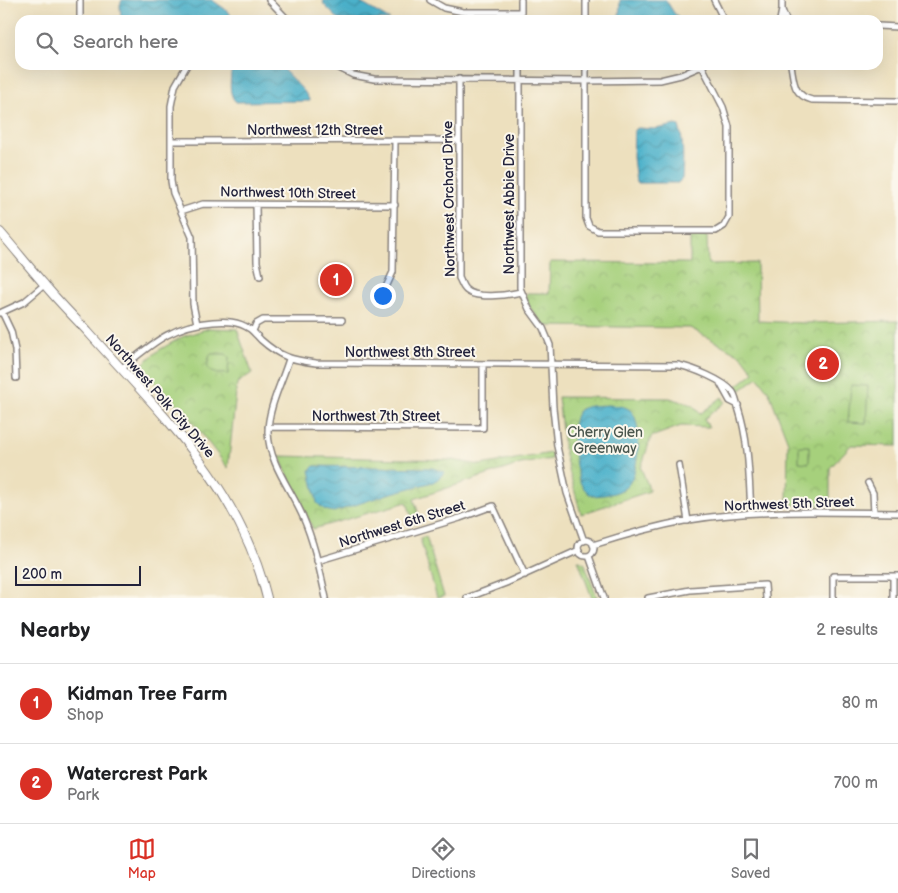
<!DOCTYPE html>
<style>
:root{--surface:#fff;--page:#f2f2f2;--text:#202124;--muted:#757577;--line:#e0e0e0;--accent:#d93025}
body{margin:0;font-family:"Balsamiq Sans",sans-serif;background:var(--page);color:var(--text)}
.scale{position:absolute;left:15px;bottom:12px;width:126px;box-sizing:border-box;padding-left:5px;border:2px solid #22223b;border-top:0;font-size:14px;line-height:18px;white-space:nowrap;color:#22223b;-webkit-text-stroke:4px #fbf7ec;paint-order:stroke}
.you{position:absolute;left:382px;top:295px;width:18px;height:18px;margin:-12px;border:4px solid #fff;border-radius:50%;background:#1a73e8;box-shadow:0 0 0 8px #1a73e833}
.badge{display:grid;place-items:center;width:32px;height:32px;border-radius:50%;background:var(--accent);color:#fff;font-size:16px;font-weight:700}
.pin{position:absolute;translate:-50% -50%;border:2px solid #fff;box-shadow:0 1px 5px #0006}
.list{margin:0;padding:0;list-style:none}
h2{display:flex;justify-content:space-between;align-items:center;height:65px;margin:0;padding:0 20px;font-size:21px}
h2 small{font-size:16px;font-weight:400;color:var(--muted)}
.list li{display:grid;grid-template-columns:32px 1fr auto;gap:15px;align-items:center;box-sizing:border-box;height:80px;padding:0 20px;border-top:1px solid var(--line)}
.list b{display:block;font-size:19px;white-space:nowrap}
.list p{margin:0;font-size:16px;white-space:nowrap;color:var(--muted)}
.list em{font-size:16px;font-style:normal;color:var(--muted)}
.icon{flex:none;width:28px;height:28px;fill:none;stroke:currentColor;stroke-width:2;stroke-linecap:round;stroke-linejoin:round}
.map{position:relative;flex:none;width:898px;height:598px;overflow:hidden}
.search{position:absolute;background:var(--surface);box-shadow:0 5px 20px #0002;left:15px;right:15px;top:15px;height:55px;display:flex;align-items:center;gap:12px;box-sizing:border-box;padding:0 18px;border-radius:15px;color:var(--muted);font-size:19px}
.sheet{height:225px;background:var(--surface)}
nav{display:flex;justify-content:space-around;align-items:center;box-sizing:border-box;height:70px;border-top:1px solid var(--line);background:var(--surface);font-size:14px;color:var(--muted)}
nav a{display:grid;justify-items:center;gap:2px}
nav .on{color:var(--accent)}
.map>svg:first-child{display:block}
</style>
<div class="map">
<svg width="898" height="598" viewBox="0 0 898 598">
<defs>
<pattern id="park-crowns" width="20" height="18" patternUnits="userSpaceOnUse" patternTransform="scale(1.25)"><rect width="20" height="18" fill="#a6d07c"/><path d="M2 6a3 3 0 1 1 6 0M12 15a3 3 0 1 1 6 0" fill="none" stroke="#8fb26c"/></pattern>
<pattern id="water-waves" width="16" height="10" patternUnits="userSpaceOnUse" patternTransform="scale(1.25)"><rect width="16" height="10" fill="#4bb1ca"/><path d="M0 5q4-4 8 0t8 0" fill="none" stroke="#3e90a5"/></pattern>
</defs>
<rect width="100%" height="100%" fill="#fbf7ec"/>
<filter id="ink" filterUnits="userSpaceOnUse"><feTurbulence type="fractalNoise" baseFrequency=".02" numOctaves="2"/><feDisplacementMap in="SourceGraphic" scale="10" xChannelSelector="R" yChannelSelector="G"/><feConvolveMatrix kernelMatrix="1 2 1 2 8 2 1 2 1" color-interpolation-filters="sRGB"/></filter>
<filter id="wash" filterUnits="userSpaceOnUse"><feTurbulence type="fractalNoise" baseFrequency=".0096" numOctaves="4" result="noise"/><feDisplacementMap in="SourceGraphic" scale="20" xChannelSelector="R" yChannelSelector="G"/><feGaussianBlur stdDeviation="1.12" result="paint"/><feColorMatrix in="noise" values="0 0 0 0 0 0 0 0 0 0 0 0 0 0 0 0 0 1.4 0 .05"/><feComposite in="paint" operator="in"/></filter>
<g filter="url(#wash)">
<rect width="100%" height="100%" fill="#ede0be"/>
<path fill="url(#park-crowns)" stroke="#64795c" d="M690 236H707L708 264 757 263 758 321 804 323 898 321V446L851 445 830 468V505H787L788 442 769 392 758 377 738 392 734 388 754 372 742 356 690 328 545 326 531 309 525 297 527 293H549L550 262 690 263Z
M209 328 237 329 252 373 237 383 228 468 187 415 139 367 159 350 182 337Z
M558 397 670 398 693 405 700 414 722 397 725 402 704 419 709 427 681 426 651 437 641 468 650 491 581 514 565 456Z
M551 453 552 459 521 464 414 499 421 522 414 524 407 502 313 529 279 456 452 460 480 465Z
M426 536 444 596 437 598 420 538Z
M578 560 585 564 597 598H592Z"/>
<path fill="#a6d07c" stroke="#64795c" d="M210 354H226L229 357 228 374C220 373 205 376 208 362 208 359 210 357 210 354Z
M851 385 868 386 866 423 848 422Z
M799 446H809V463L799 462Z"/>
<path fill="url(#water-waves)" stroke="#366a82" d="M122 0H212L225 9 236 20H121L120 5Z
M323 0H356L390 20H339L324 5Z
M620 0H666L674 13 682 20H619Z
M232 65H279L304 91 310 101 236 102C227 94 231 76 232 65Z
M676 125 679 126C684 141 683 164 682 179L678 183H636L633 157 634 130 638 128 655 129Z
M608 405C615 406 624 405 630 410 644 421 639 477 626 487 616 495 603 495 592 496 587 492 584 489 581 484 575 471 568 423 578 412 584 404 599 406 608 405Z
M314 466 432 468 445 472 438 479 433 482 388 494 334 512 325 510 317 503 310 470Z"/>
</g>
<g filter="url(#ink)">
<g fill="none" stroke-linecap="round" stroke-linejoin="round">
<g stroke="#88817c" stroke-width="8">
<path id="street" d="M269 0 288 20
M430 0 444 8 463 12H521
M586 0V20
M714 0 724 20
M782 0V10
M80 20V0
M521 20V0
M780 20 782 10 786 20
M878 26 898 27
M187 65 175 86 171 106V181L173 193 192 237 193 304 197 324
M333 65 353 75 374 79 586 81 660 80 681 75 704 65
M520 65V288L529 309 543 328 550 345 553 408 557 446 567 493 584 541
M586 65V218L589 226 598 231H716L724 226 729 217V127L723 107 702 66
M791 65C794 82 793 95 812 100L898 101
M459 79V278C461 281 462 286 465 289 475 300 507 295 521 292
M171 141 459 140
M256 204 257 262 260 276
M181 211 203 204 395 205
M387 285 393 272 395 141
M2 312 11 331 15 350 16 378
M0 313 24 302 44 285
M253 331 256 324 263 320H342
M289 359C282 382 268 408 268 432 269 464 291 489 303 517 314 542 320 571 326 598
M122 368C152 344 172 325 213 322 226 321 238 321 250 329 254 332 257 336 261 340 280 357 292 360 316 363L678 365C693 368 723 380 733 392 736 397 737 402 738 407 749 441 749 477 751 513
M720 383 730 401 738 405
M268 427 483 428V364
M679 465 688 521
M868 483 873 493 874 513
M578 548a8 8 0 1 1 16 0a8 8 0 1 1-16 0Z
M593 545C624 535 657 526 689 520 757 509 829 512 898 513
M589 556 604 598
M317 561 460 518 493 506 525 575
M893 576V598
M467 598 506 583 579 550
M648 598 690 590 765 585 766 598
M833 598V576H898"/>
</g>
<g stroke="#88817c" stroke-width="10">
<path id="primary" d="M0 232C15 249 29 267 44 284 58 301 73 316 88 332 161 414 240 486 267 598"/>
</g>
<use href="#street" stroke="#fff" stroke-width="5"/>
<use href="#primary" stroke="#fff" stroke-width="8"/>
</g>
</g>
<g text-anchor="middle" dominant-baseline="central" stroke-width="4" stroke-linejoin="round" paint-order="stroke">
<g font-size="14" fill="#22223b" stroke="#fbf7ec">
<text x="315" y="130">Northwest 12th Street</text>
<text transform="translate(288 193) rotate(1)">Northwest 10th Street</text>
<text transform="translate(449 199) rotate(-91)">Northwest Orchard Drive</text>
<text transform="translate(509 204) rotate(-90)">Northwest Abbie Drive</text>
<text x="410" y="352">Northwest 8th Street</text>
<text transform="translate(160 396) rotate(49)">Northwest Polk City Drive</text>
<text x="376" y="416">Northwest 7th Street</text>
<text transform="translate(789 504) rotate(-2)">Northwest 5th Street</text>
<text transform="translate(402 524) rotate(-17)">Northwest 6th Street</text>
</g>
<g font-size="14" fill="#4a564e" stroke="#fbf7ec">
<text x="605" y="432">Cherry Glen<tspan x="605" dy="16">Greenway</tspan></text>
</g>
</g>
</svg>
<div class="scale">200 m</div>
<div class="you"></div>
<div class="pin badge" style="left:336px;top:280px">1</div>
<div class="pin badge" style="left:823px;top:364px">2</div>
<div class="search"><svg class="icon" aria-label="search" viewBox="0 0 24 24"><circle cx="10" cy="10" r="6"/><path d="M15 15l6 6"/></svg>Search here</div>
</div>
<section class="sheet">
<h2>Nearby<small>2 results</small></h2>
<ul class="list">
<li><span class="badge">1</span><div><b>Kidman Tree Farm</b><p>Shop</p></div><em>80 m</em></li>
<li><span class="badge">2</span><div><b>Watercrest Park</b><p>Park</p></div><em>700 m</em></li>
</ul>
</section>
<nav>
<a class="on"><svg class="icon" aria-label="map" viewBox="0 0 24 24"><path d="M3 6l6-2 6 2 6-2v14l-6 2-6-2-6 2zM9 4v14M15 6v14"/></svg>Map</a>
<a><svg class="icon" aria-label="directions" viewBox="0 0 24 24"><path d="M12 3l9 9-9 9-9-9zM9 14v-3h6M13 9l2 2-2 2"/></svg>Directions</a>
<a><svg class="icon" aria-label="saved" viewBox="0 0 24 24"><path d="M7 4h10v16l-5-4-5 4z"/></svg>Saved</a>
</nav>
